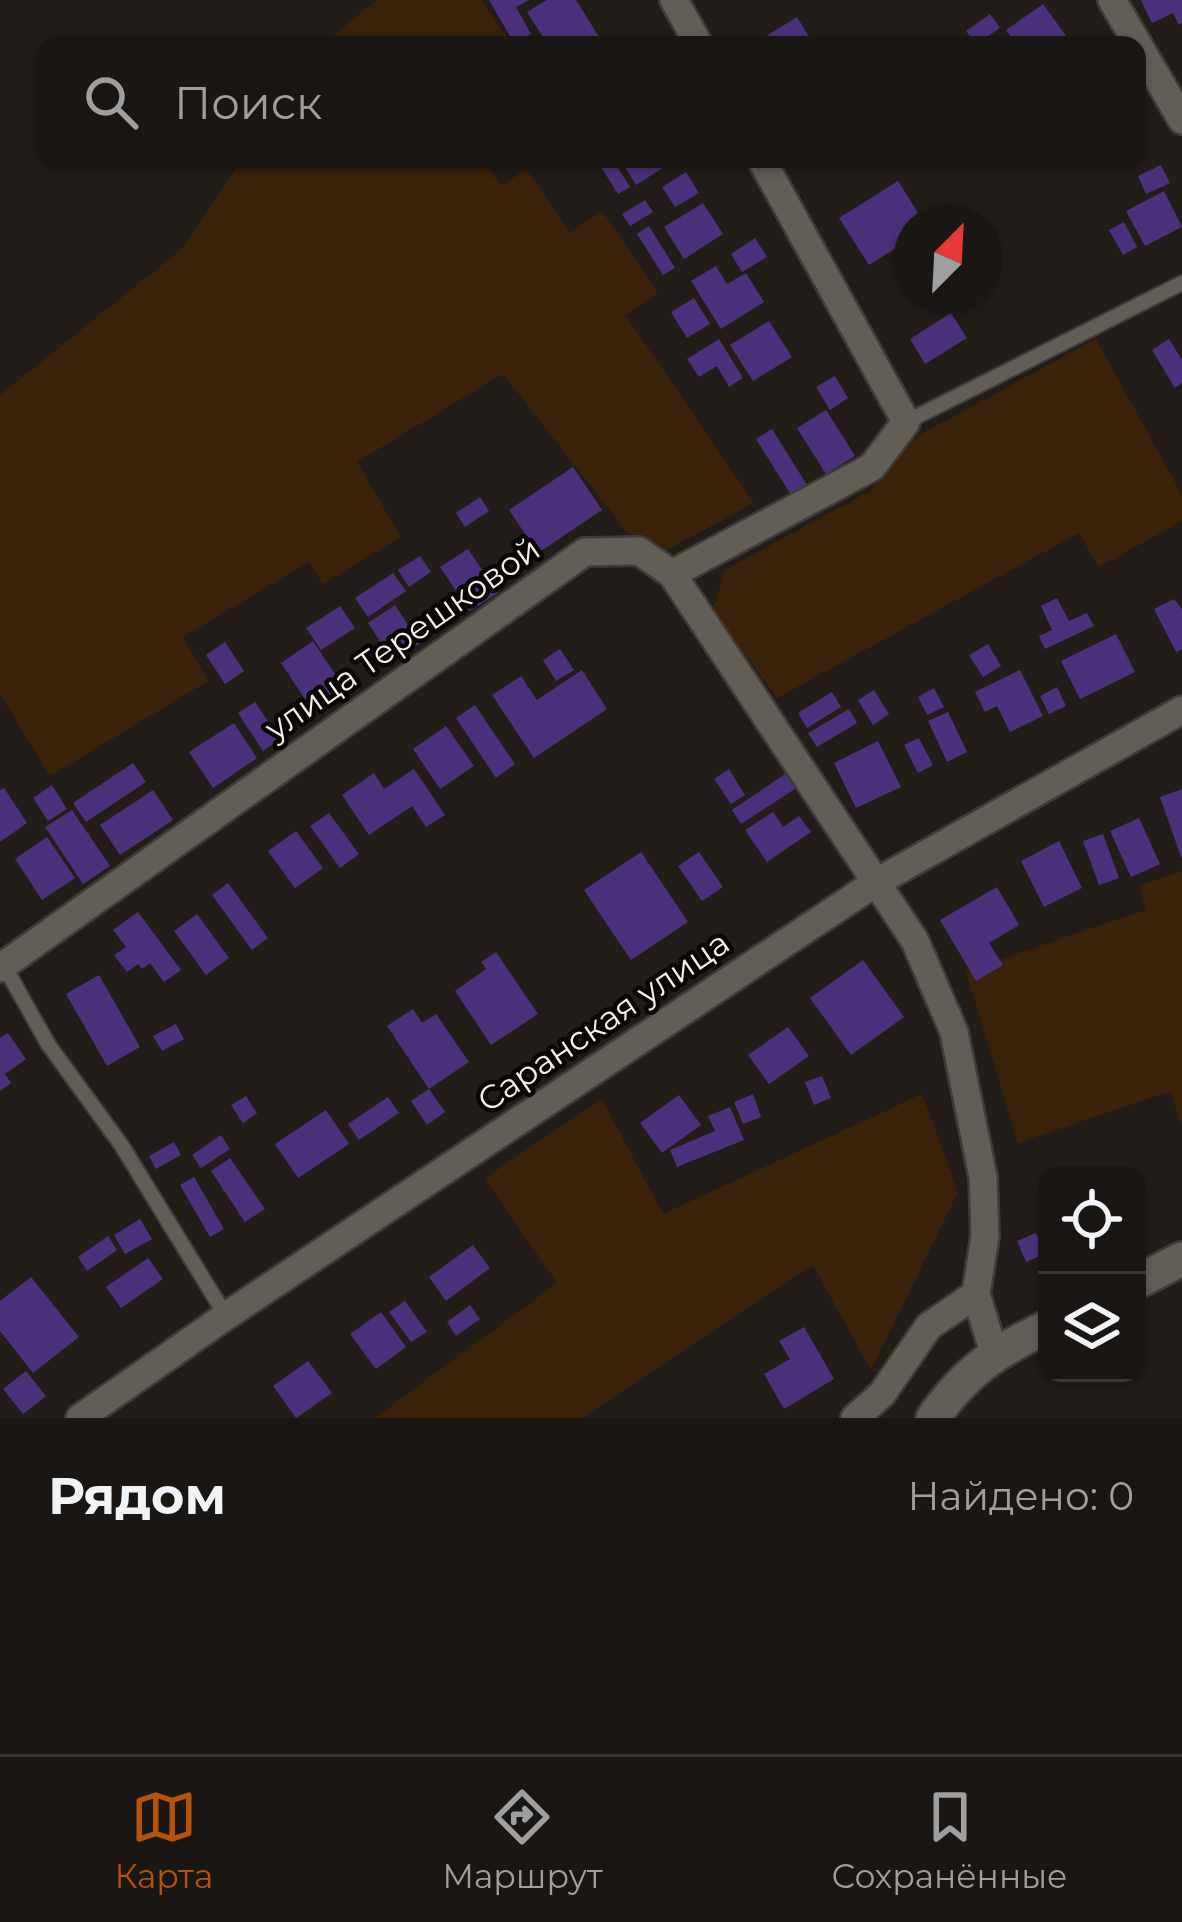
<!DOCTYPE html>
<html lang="ru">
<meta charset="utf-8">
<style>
:root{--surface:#1a1613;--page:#272321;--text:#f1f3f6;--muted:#9f9fa0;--line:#383533;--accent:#b45309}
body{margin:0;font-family:Montserrat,sans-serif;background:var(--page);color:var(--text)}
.controls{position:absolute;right:36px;bottom:36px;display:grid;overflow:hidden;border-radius:24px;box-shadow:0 3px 9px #0004}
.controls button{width:108px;height:108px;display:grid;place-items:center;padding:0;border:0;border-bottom:3px solid var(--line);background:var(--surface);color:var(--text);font:60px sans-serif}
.compass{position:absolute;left:894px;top:204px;width:108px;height:108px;border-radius:50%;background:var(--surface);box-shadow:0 3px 9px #0004;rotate:24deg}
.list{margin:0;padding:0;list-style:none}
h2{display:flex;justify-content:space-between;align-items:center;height:156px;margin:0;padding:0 48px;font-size:51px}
h2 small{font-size:39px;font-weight:400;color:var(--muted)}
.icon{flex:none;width:66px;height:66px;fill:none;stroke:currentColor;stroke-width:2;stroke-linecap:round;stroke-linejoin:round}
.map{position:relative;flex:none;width:1182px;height:1418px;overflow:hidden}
.search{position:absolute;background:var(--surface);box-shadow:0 3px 9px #0004;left:36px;right:36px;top:36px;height:132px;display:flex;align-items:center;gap:30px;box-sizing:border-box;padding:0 42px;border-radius:24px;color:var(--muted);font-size:45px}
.sheet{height:336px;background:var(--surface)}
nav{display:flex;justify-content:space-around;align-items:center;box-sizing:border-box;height:168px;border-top:3px solid var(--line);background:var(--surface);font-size:33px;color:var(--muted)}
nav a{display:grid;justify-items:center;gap:6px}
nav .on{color:var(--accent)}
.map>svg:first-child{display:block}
</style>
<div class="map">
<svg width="1182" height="1418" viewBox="0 0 1182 1418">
<rect width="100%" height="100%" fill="#231d19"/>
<path fill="#3a220a" d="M376 0H481L512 45H323Z
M242 159H482L501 186 526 169 570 233 602 211 658 293 626 316 754 503 665 551 628 533 503 374 357 462 401 537 323 584 309 562 183 637 208 681 50 776 0 694V395L182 249Z
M1096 339 1182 495V521L1099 567 1079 533 777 698 713 610 725 570 870 491 912 439Z
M1182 871V1125L1170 1091 1018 1143 966 971 1146 910 1139 886Z
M922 1094 958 1192 871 1370 813 1265 582 1418H375L557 1283 485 1178 602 1099 663 1214Z"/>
<path fill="#4b317b" d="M489 0H529L516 7 531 34 514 43Z
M547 0H576L604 45H548L527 12Z
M1141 0H1182V23L1179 25 1173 13 1152 23Z
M1043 4 1069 40 1063 45H1017L1006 30Z
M990 14 1000 28 976 44 966 31Z
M797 17 814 45H752Z
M620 159H677L636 185Z
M613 160 630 187 618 194 601 167Z
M1161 165 1170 183 1146 194 1138 176Z
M686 172 699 193 675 207 662 187Z
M898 181 924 222H912V238L869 265 839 218Z
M1164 191 1182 227 1145 246 1126 211Z
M645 200 653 212 630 226 622 214Z
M703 203 723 234 684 259 664 227Z
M1124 222 1137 247 1123 255 1109 230Z
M649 226 675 268 663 275 637 234Z
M755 238 767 257 742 272 731 254Z
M716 266 727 284 746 273 764 302 721 329 691 281Z
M694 298 710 324 687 338 671 312Z
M951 313 967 338 925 364 910 339Z
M769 321 792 357 753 381 730 345Z
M719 339 743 378 729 387 717 366 699 377 687 359Z
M1169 339 1182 360V383L1175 388 1152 350Z
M835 376 848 398 830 410 816 387Z
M826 410 855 456 826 474 797 428Z
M772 429 807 485 791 495 756 439Z
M573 467 602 510 538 553 509 510Z
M480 497 489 511 465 527 456 513Z
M468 549 498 593 470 611 440 567Z
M420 556 431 572 409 587 398 570Z
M393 573 406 591 368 617 355 598Z
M1057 598 1069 621 1087 613 1094 626 1045 649 1039 636 1052 630 1041 606Z
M1174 599 1182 609V649L1176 652 1154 609Z
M395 605 420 643 393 661 368 623Z
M340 606 355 628 321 650 306 628Z
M1116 634 1135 672 1080 699 1061 661Z
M313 641 347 692 315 714 281 663Z
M225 642 244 671 225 684 206 655Z
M988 644 1001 666 983 677 969 655Z
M560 649 574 670 556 681 543 660Z
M582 670 607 709 534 758 492 695 521 676 537 700Z
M1020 670 1043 716 1010 732 997 706 985 712 975 692Z
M1057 687 1066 706 1049 714 1040 696Z
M934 688 944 707 927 715 918 697Z
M874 690 889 714 873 725 858 700Z
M832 692 841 707 807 728 798 713Z
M255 702 280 739 263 751 238 713Z
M475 705 515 764 496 778 456 718Z
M849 709 857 723 817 747 808 733Z
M948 712 967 752 947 762 928 721Z
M234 723 257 758 213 788 189 752Z
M446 726 474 766 440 789 413 749Z
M919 738 933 765 918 773 904 745Z
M878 741 901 787 856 808 834 763Z
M133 763 146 782 86 822 73 803Z
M414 769 445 815 426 827 412 806 369 835 342 795 374 773 384 789Z
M729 769 745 795 731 804 714 779Z
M788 772 798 787 741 824 732 810Z
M52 785 67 809 48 821 33 798Z
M4 788 27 823 0 842V790Z
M1182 789V856L1181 857 1160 797Z
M153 790 173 820 120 855 100 825Z
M72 810 110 866 83 884 45 827Z
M773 812 783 827 799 816 811 832 767 862 745 830Z
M329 813 359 854 340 868 310 826Z
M1139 818 1160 864 1131 877 1110 831Z
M296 831 323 868 295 888 268 851Z
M1103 834 1119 878 1099 885 1083 841Z
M47 837 75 878 42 900 15 859Z
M1059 841 1082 888 1044 907 1021 861Z
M641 852 688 922 631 960 584 890Z
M699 852 723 887 702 901 678 866Z
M228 883 268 938 252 950 212 895Z
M997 887 1019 925 989 943 1003 965 976 981 940 920Z
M138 912 181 970 164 982 150 963 142 969 138 964 127 972 114 955 126 947 113 930Z
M197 914 229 958 206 975 174 931Z
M496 952 538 1014 491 1045 455 991 486 969 481 962Z
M863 960 904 1017 851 1055 810 998Z
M99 975 140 1047 107 1066 66 994Z
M413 1009 422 1023 436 1014 469 1062 429 1089 387 1026Z
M176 1024 184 1039 162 1051 153 1036Z
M788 1027 809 1056 769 1084 748 1055Z
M8 1033 26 1059 5 1074 11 1083 0 1091V1038Z
M822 1076 831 1098 814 1105 805 1082Z
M429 1089 445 1112 427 1125 411 1101Z
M753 1094 761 1117 743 1124 734 1102Z
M679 1095 701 1125 662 1153 640 1123Z
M246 1096 257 1113 243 1123 231 1105Z
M388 1097 399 1113 359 1140 348 1124Z
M730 1107 744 1140 677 1167 670 1150 715 1131 708 1116Z
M326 1110 349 1144 298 1178 275 1144Z
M221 1135 230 1149 201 1168 192 1155Z
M174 1142 181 1155 156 1169 149 1156Z
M230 1158 265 1209 245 1222 211 1171Z
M194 1177 224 1229 210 1237 180 1185Z
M140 1219 152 1239 125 1254 114 1235Z
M1036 1233 1045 1254 1026 1262 1017 1241Z
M108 1236 117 1250 87 1271 78 1257Z
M473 1245 490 1268 446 1301 429 1277Z
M148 1258 163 1279 121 1308 106 1287Z
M31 1277 79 1337 33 1373 0 1331V1301Z
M405 1301 427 1332 411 1342 389 1312Z
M470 1305 480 1319 456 1336 447 1322Z
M381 1312 406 1347 376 1369 350 1334Z
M804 1327 834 1379 784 1409 764 1374 790 1359 779 1341Z
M308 1361 332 1393 296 1418 273 1386Z
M26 1371 46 1396 23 1414 3 1389Z"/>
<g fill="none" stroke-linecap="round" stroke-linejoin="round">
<g stroke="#3f3b38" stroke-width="18">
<path id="service" d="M906 422 1182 283
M2 962 48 1044 122 1146 226 1316"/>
</g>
<g stroke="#3f3b38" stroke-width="32">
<path id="minor" d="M674 0 699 45
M1112 0 1182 120
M672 574 872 467 906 422 761 159
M0 968 585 552 639 551 672 574 915 941 954 1032 983 1177 985 1236 976 1294 994 1353
M80 1418 226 1316 875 883 1182 710
M855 1418 882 1394 929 1326 976 1294"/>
</g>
<g stroke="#3f3b38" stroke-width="38">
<path id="tertiary" d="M1137 1282 1182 1259
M933 1418C967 1370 995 1352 1047 1327"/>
</g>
<use href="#service" stroke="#635d58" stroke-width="14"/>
<use href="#minor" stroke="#635d58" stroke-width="27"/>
<use href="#tertiary" stroke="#635d58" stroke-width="33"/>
</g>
<g text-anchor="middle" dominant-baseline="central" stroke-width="9" stroke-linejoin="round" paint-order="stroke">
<g font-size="33" fill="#f3f0ed" stroke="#0a0807">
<text transform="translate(402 638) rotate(-35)">улица Терешковой</text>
<text transform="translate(603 1021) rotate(-34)">Саранская улица</text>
</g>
</g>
</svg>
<div class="controls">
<button><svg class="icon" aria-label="locate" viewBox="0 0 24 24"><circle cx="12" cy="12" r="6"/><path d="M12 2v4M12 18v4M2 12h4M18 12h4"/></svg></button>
<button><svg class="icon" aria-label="layers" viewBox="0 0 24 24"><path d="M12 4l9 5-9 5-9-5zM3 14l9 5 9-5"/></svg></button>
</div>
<svg class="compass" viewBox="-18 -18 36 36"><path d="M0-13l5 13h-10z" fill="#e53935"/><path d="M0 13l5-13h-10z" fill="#9f9fa0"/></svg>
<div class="search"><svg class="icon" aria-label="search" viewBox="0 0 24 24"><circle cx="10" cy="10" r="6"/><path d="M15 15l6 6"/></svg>Поиск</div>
</div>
<section class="sheet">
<h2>Рядом<small>Найдено: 0</small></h2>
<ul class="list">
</ul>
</section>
<nav>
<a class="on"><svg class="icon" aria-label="map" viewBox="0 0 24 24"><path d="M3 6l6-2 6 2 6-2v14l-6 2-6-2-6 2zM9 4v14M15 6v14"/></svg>Карта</a>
<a><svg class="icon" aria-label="directions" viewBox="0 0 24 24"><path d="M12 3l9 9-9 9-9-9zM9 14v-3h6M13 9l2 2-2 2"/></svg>Маршрут</a>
<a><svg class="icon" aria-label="saved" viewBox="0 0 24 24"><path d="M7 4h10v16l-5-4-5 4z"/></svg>Сохранённые</a>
</nav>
